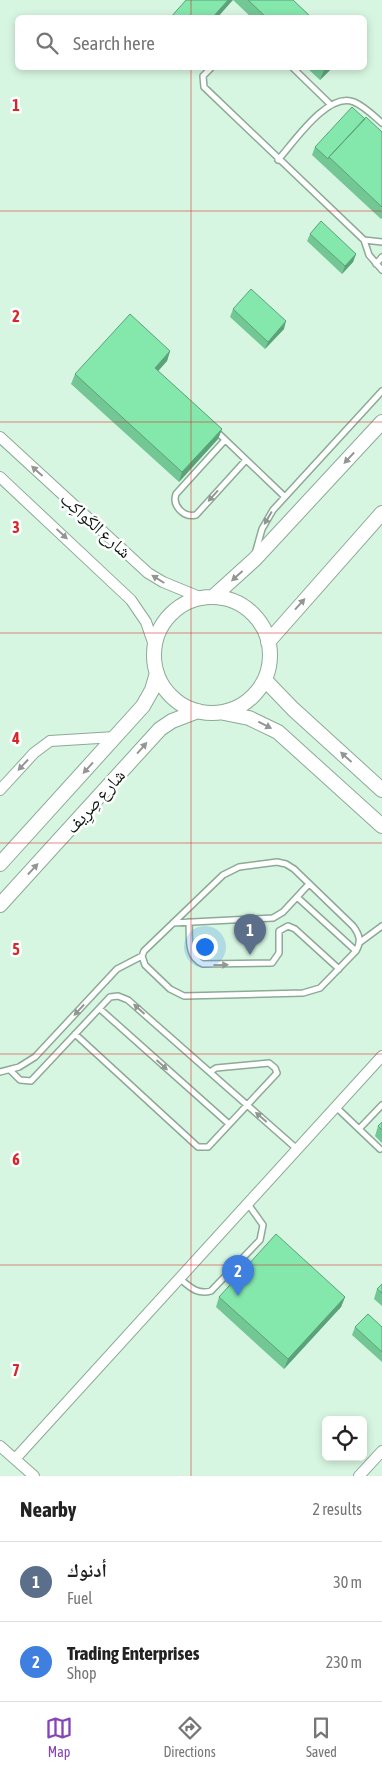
<!DOCTYPE html>
<meta charset="utf-8">
<style>
:root{--surface:#fff;--page:#f2f2f2;--text:#222;--muted:#767676;--line:#e0e0e0;--accent:#8544b8}
body{margin:0;font-family:"Asap Condensed","Noto Naskh Arabic",sans-serif;background:var(--page);color:var(--text)}
.controls{position:absolute;right:15px;bottom:15px;display:grid;overflow:hidden;border-radius:8px;box-shadow:0 2px 8px #0003}
.controls button{width:45px;height:45px;display:grid;place-items:center;padding:0;border:0;border-bottom:1px solid var(--line);background:var(--surface);color:var(--text);font:25px sans-serif}
.you{position:absolute;left:204px;top:946px;width:18px;height:18px;margin:-12px;border:4px solid #fff;border-radius:50%;background:#1a73e8;box-shadow:0 0 0 8px #1a73e833}
.badge{display:grid;place-items:center;width:32px;height:32px;border-radius:50%;background:var(--accent);color:#fff;font-size:16px;font-weight:700}
.pin{position:absolute;translate:-50% -41px;filter:drop-shadow(0 1px 2px #0008)}
.pin::after{content:'';position:absolute;top:26px;width:18px;height:15px;background:inherit;clip-path:polygon(0 0,100% 0,50% 100%)}
.list{margin:0;padding:0;list-style:none}
h2{display:flex;justify-content:space-between;align-items:center;height:65px;margin:0;padding:0 20px;font-size:21px}
h2 small{font-size:16px;font-weight:400;color:var(--muted)}
.list li{display:grid;grid-template-columns:32px 1fr auto;gap:15px;align-items:center;box-sizing:border-box;height:80px;padding:0 20px;border-top:1px solid var(--line)}
.list b{display:block;font-size:19px;white-space:nowrap}
.list p{margin:0;font-size:16px;white-space:nowrap;color:var(--muted)}
.list em{font-size:16px;font-style:normal;color:var(--muted)}
.icon{flex:none;width:28px;height:28px;fill:none;stroke:currentColor;stroke-width:2;stroke-linecap:round;stroke-linejoin:round}
.map{position:relative;flex:none;width:382px;height:1476px;overflow:hidden}
.search{position:absolute;background:var(--surface);box-shadow:0 2px 8px #0003;left:15px;right:15px;top:15px;height:55px;display:flex;align-items:center;gap:12px;box-sizing:border-box;padding:0 18px;border-radius:8px;color:var(--muted);font-size:19px}
.sheet{height:225px;background:var(--surface)}
nav{display:flex;justify-content:space-around;align-items:center;box-sizing:border-box;height:70px;border-top:1px solid var(--line);background:var(--surface);font-size:14px;color:var(--muted)}
nav a{display:grid;justify-items:center;gap:2px}
nav .on{color:var(--accent)}
.map>svg:first-child{display:block}
</style>
<div class="map">
<svg width="382" height="1476" viewBox="0 0 382 1476">
<rect width="100%" height="100%" fill="#d7f6e1"/>
<g fill="none" stroke-linecap="round" stroke-linejoin="round">
<g stroke="#8caa96" stroke-width="8">
<path id="lane" d="M211 68 203 76 204 87 364 240 369 255 382 270
M293 68 330 104
M278 160C294 142 328 91 354 102 364 106 374 116 382 123
M364 240 382 242
M376 264 382 257
M215 430 285 497
M225 440 176 494C172 505 183 518 196 515L246 460
M255 554 262 529 273 510 382 391
M277 862 286 864 294 869 353 926C359 934 362 941 356 951L320 988 303 993 184 996 170 989 145 965 142 956 144 951 223 875 239 867Z
M297 897 356 951
M189 922C190 937 186 957 203 964L272 963 279 953V931L288 926 295 929 339 969
M173 923 273 918 283 912 309 884
M359 943 382 926
M100 1009 229 1124
M75 1034 198 1147H208L277 1073 275 1068 269 1063 216 1068 210 1072
M10 1070 20 1080 31 1081 110 997 118 996 128 1000 297 1149
M0 1072 19 1067 35 1057 117 969 142 956
M336 1107 380 1149
M359 1129 382 1105
M179 1278C190 1287 197 1295 211 1291L260 1240 263 1225 248 1204"/>
</g>
<g stroke="#8caa96" stroke-width="12">
<path id="street" d="M0 437 148 573 163 582 202 598
M0 477 131 600 146 622 155 648
M0 790 34 753 50 741 115 737
M0 1446 34 1476
M15 1459 382 1056
M359 1476 382 1451"/>
</g>
<g stroke="#8caa96" stroke-width="16">
<path id="secondary" d="M213 597 255 559 382 422
M154 655a58 58 0 1 1 116 0a58 58 0 1 1-116 0Z
M268 642 382 513
M265 680 293 709 382 790
M224 713 249 718 278 732 382 826
M0 864 143 706 152 690 157 673
M0 905 160 729 172 721 198 711"/>
</g>
<use href="#lane" stroke="#fff" stroke-width="5"/>
<use href="#street" stroke="#fff" stroke-width="10"/>
<use href="#secondary" stroke="#fff" stroke-width="14"/>
</g>
<path fill="#72c794" d="M233 0H293L312 18H252Z
M307 68H332L320 80Z
M365 119 382 132V218L381 219 312 155 315 147Z
M310 234 356 254 353 262 342 274 307 241Z
M233 309 284 329 265 349 230 317Z
M170 351 167 361 158 371 222 429 218 439 179 482 71 384 75 374Z
M382 1122V1143L375 1136 378 1126Z
M382 1284V1306L374 1299 377 1289Z
M219 1297H345L341 1307 284 1369 216 1307Z
M355 1327H382V1362L352 1335Z"/>
<path fill="#5ca278" d="M228 0H233L217 18H212Z
M326 68H332L320 80 324 70Z
M356 254 353 262 342 274 345 266Z
M286 321 284 329 265 349 268 342Z
M170 351 167 361 152 378 155 368Z
M222 429 218 439 179 482 182 472Z
M345 1297 341 1307 284 1369 288 1359Z"/>
<path fill="#84e7ac" stroke="#5ca278" d="M186 0H228L212 18H170Z
M248 0H293L312 18H267Z
M352 107 365 119 329 157 328 159 315 147Z
M366 117 382 132V207L329 157Z
M321 221 356 254 345 266 310 234Z
M251 289 286 321 268 342 233 309Z
M130 314 170 351 155 368 222 429 182 472 75 374Z
M382 1122V1130L378 1126Z
M276 1234 345 1297 288 1359 219 1297Z
M382 1284V1293L377 1289Z
M368 1314 382 1327V1352L355 1327Z"/>
<defs><path id="oneway-solid" d="M-6-.8H1V-3.2L6.5 0L1 3.2V.8H-6Z" transform="scale(1.25)"/></defs>
<g fill="#929794">
<use href="#oneway-solid" transform="translate(349 458) rotate(133)"/>
<use href="#oneway-solid" transform="translate(37 471) rotate(-138)"/>
<use href="#oneway-solid" transform="translate(213 496) rotate(132)"/>
<use href="#oneway-solid" transform="translate(268 518) rotate(121)"/>
<use href="#oneway-solid" transform="translate(62 534) rotate(43)"/>
<use href="#oneway-solid" transform="translate(237 576) rotate(138)"/>
<use href="#oneway-solid" transform="translate(158 579) rotate(-148)"/>
<use href="#oneway-solid" transform="translate(300 604) rotate(-48)"/>
<use href="#oneway-solid" transform="translate(265 725) rotate(27)"/>
<use href="#oneway-solid" transform="translate(142 748) rotate(-49)"/>
<use href="#oneway-solid" transform="translate(346 757) rotate(-138)"/>
<use href="#oneway-solid" transform="translate(23 765) rotate(133)"/>
<use href="#oneway-solid" transform="translate(88 768) rotate(132)"/>
<use href="#oneway-solid" transform="translate(33 869) rotate(-47)"/>
<use href="#oneway-solid" transform="translate(221 965) rotate(-1)"/>
<use href="#oneway-solid" transform="translate(139 1009) rotate(-138)"/>
<use href="#oneway-solid" transform="translate(79 1010) rotate(133)"/>
<use href="#oneway-solid" transform="translate(162 1065) rotate(42)"/>
<use href="#oneway-solid" transform="translate(261 1117) rotate(-139)"/>
</g>
<path fill="none" stroke="#d62828" stroke-width="1" stroke-opacity="0.55" d="M191 0V18M191 68V1476M0 211H382M0 422H382M0 633H382M0 843H382M0 1054H382M0 1265H382"/>
<g text-anchor="middle" dominant-baseline="central" stroke-width="5" stroke-linejoin="round" paint-order="stroke">
<g font-size="18" fill="#0d1811" stroke="#fff">
<text transform="translate(96 525) rotate(42)">شارع الكَواكِب</text>
<text transform="translate(95 801) rotate(-48)">شارع صِرِيف</text>
</g>
</g>
<g font-size="16" text-anchor="middle" font-weight="bold" fill="#d62828" stroke="#fff" stroke-width="5" stroke-linejoin="round" paint-order="stroke">
<text x="16" y="111">1</text>
<text x="16" y="322">2</text>
<text x="16" y="533">3</text>
<text x="16" y="744">4</text>
<text x="16" y="955">5</text>
<text x="16" y="1165">6</text>
<text x="16" y="1376">7</text>
</g>
</svg>
<div class="controls">
<button><svg class="icon" aria-label="locate" viewBox="0 0 24 24"><circle cx="12" cy="12" r="6"/><path d="M12 2v4M12 18v4M2 12h4M18 12h4"/></svg></button>
</div>
<div class="you"></div>
<div class="pin badge" style="left:250px;top:955px;background:#5c6f8a">1</div>
<div class="pin badge" style="left:238px;top:1296px;background:#3f7fe0">2</div>
<div class="search"><svg class="icon" aria-label="search" viewBox="0 0 24 24"><circle cx="10" cy="10" r="6"/><path d="M15 15l6 6"/></svg>Search here</div>
</div>
<section class="sheet">
<h2>Nearby<small>2 results</small></h2>
<ul class="list">
<li><span class="badge" style="background:#5c6f8a">1</span><div><b>أدنوك</b><p>Fuel</p></div><em>30 m</em></li>
<li><span class="badge" style="background:#3f7fe0">2</span><div><b>Trading Enterprises</b><p>Shop</p></div><em>230 m</em></li>
</ul>
</section>
<nav>
<a class="on"><svg class="icon" aria-label="map" viewBox="0 0 24 24"><path d="M3 6l6-2 6 2 6-2v14l-6 2-6-2-6 2zM9 4v14M15 6v14"/></svg>Map</a>
<a><svg class="icon" aria-label="directions" viewBox="0 0 24 24"><path d="M12 3l9 9-9 9-9-9zM9 14v-3h6M13 9l2 2-2 2"/></svg>Directions</a>
<a><svg class="icon" aria-label="saved" viewBox="0 0 24 24"><path d="M7 4h10v16l-5-4-5 4z"/></svg>Saved</a>
</nav>
